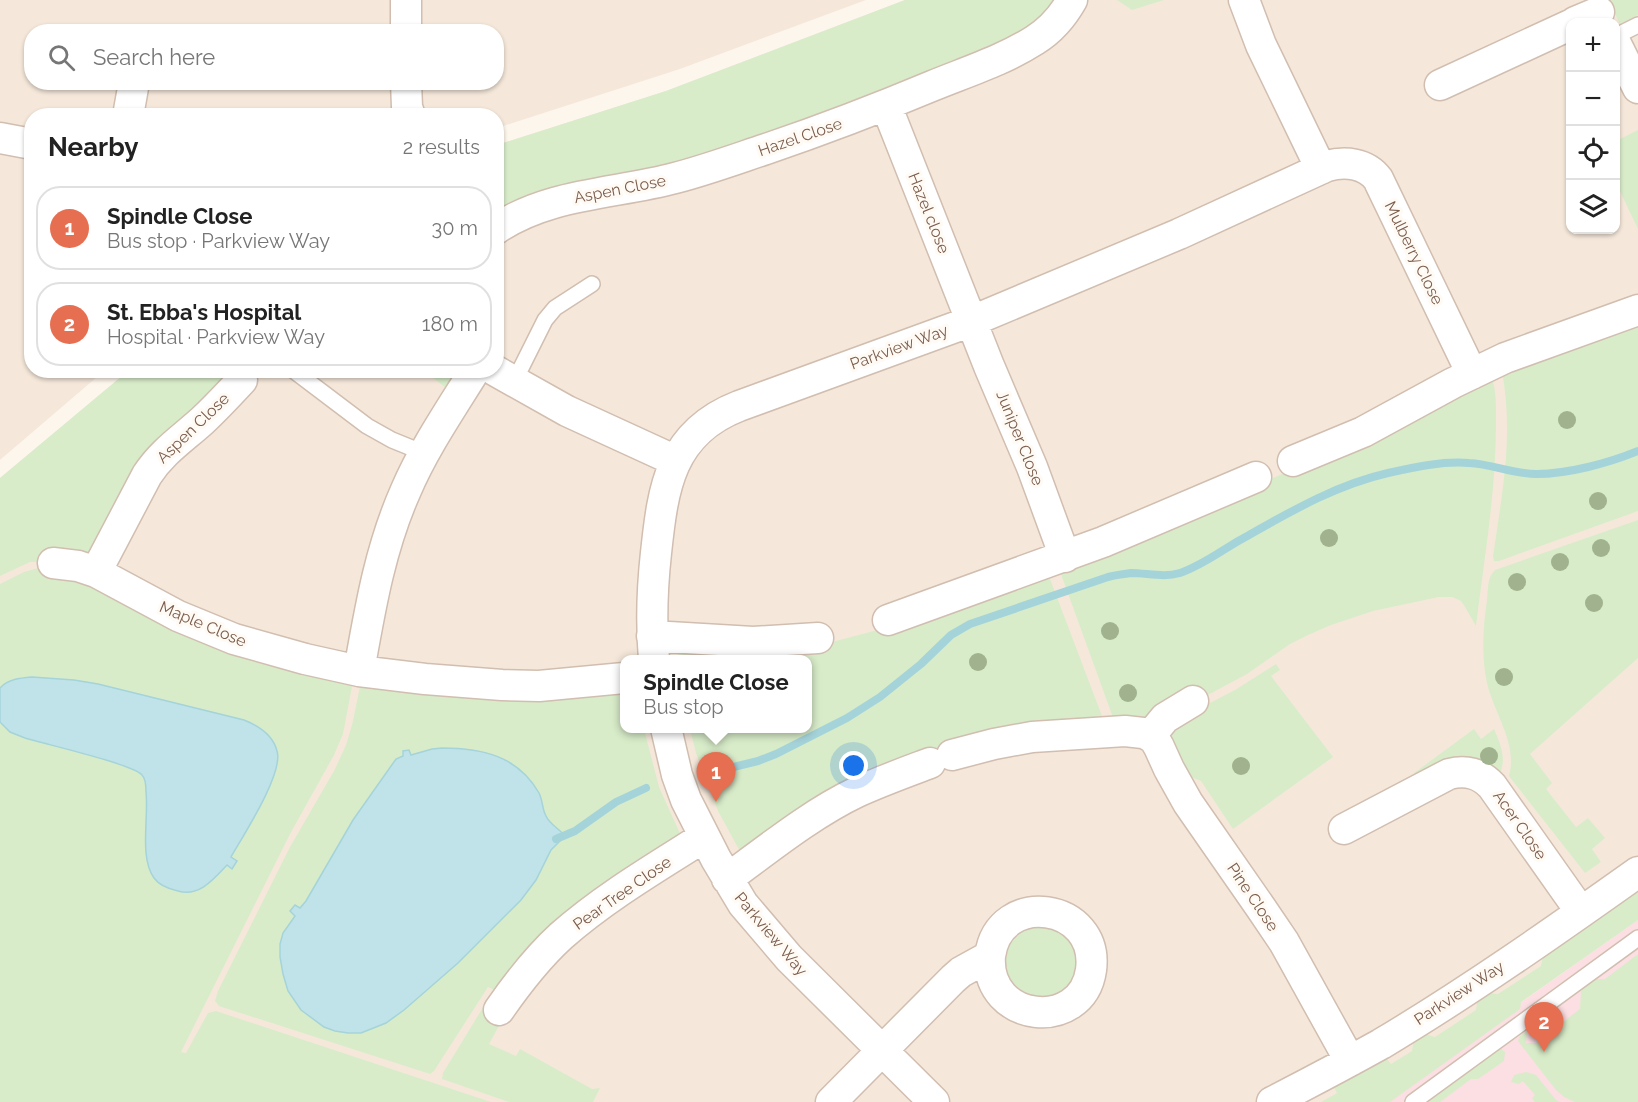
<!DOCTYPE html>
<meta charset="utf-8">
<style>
:root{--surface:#fff;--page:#f6f6f6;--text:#222;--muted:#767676;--line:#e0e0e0;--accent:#e76f51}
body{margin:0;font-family:Raleway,sans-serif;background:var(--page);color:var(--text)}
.controls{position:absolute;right:18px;top:18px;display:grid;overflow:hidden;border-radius:12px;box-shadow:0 2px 4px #0004}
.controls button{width:54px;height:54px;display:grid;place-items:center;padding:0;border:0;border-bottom:2px solid var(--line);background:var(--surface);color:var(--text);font:30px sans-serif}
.you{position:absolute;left:854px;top:766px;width:21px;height:21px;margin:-15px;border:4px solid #fff;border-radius:50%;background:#1a73e8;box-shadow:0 0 0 9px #1a73e833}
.badge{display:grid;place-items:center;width:39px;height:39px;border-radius:50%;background:var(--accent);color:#fff;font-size:20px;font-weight:700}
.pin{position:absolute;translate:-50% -50px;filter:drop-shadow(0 2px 3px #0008)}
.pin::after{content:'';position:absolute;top:32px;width:21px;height:18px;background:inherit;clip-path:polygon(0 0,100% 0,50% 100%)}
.popup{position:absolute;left:620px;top:655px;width:192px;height:78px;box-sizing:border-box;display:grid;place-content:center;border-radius:12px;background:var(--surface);filter:drop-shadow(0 2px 4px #0005);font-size:20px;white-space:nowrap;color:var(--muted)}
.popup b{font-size:22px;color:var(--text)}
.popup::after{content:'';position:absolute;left:50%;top:100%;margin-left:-12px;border:12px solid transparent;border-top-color:var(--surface)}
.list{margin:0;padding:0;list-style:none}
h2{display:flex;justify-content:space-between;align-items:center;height:78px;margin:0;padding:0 24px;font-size:26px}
h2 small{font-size:20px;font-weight:400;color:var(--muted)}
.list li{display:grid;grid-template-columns:39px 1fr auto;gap:18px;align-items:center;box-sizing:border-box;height:84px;margin:0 12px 12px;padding:0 12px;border:2px solid var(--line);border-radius:24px}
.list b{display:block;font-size:22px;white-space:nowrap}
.list p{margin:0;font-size:20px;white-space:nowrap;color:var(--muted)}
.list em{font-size:20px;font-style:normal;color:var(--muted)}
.icon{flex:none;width:33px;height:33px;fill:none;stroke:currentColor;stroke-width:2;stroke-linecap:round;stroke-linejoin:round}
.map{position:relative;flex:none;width:1638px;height:1102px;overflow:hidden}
.search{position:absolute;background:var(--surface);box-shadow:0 2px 4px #0004;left:24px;top:24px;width:480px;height:66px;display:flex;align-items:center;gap:15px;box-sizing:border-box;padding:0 21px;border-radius:24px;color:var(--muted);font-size:22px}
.panel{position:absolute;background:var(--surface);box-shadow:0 2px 4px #0004;left:24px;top:108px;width:480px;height:270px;border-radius:24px}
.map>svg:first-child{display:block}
</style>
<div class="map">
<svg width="1638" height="1102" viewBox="0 0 1638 1102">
<rect width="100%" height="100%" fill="#fdf6ec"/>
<path fill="#f5e8da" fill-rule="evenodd" d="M0 0H866L680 69 497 128 496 116H32V370L104 371 0 460ZM32 32H496V82H32Z
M905 0H1638V920L1379 1102H346L223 1062 56 1023 0 768V478L128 371 496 370 497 145 666 91ZM1570 22H1616V230H1570ZM624 660H807V728H624Z"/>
<path fill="#fbdfe3" d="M1638 920V1102H1379L1550 982Z"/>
<path fill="#d8ecc9" d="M905 0H1062L1026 37 733 154 497 220V145L666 91Z
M1117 0H1164L1132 10Z
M1608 0H1638V15L1620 24Z
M1638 130V229L1616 183 1618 159 1616 155V141Z
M1638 318V511L1499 561H1494L1493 556C1502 494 1514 435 1502 372Z
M460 370 450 391 424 371Z
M128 371H243L93 553 54 561 30 562 0 576V478Z
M1491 376C1497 391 1496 409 1496 425 1496 492 1484 560 1476 626L1465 607 1461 601 1452 597H1439L1373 611 1331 625 1308 635 1290 644 1247 674 1202 698 1153 721 1115 723 1058 566 1198 510 1296 468Z
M1638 520V658L1530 754 1552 783 1546 789 1576 827 1588 818 1605 838 1592 849 1601 862 1585 873 1509 776C1518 743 1494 714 1487 683 1481 656 1483 627 1487 600 1488 590 1487 577 1495 570Z
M38 568H44L353 681 343 734 334 755 290 834 181 1052 186 1053 208 1013 216 1011 491 1102H0V584L24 572Z
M1047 571 1105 724 898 767 887 762 848 776 845 789 742 855 718 811 696 753 690 729 807 728V660L679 659 678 645 832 642 889 627Z
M1276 664 1280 670 1271 676 1333 757 1233 829 1201 781 1184 774 1164 735 1206 705 1235 690Z
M361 682 624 691V728L644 729 659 787 682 838 499 992 488 987 434 1071 430 1074 225 1008 219 1006 215 1001 218 991 290 847 334 771 346 745 352 725Z
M1474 729 1481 739 1494 729C1500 743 1506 756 1501 771L1491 766 1481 763 1417 777 1414 773Z
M1638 890V920L1521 1002 1520 1009 1390 1102H1321L1337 1093 1333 1086 1381 1057 1387 1059 1391 1064 1412 1051 1414 1038 1422 1033 1435 1037 1476 1010 1478 998 1486 993 1498 994 1541 966 1543 955Z
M1058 924 1081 954 1071 990 1066 995 1028 1002 999 970 1015 928Z
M1638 954V1102H1575L1564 1097 1556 1090 1518 1041 1520 1036 1527 1031 1526 1043H1536L1580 1009 1581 991 1595 979H1605Z
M490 996 496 999 505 1015 489 1044 516 1056 520 1049 592 1089 600 1088 593 1102H509L442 1079 443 1073Z
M1499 1047 1505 1052 1504 1061 1478 1079H1471L1440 1102H1422Z
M1526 1072 1536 1075 1556 1100 1560 1102H1535L1532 1098 1535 1095 1523 1081 1519 1084 1511 1082 1514 1075Z"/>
<path fill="#bfe3e8" stroke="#a5d3da" stroke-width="1.5" d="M32 677 74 680 98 684 244 720C259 726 273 735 277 751 284 773 243 836 231 857L237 861 232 869 227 865C213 880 199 897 178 891 169 889 159 885 154 878 139 857 149 817 146 792 146 787 146 779 142 775 133 764 44 744 25 738L10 732 0 722V688C8 679 20 678 32 677Z
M442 748C482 748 518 756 539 793 543 801 542 809 546 816 550 825 560 829 565 836L551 850 536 880 521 900 458 963 404 1010 386 1023 361 1033H348L335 1031 324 1027 301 1010 288 991 283 974 280 957V944L283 933 295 916 290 911 295 905 300 908 306 901 353 820 396 759 403 756V751L409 750 411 755 432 749Z"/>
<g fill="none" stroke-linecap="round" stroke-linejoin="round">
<path stroke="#a5d3da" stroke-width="8" d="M717 771 758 761 776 754 847 718 880 697 921 664 951 635 970 624 1108 577C1116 575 1123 574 1131 573 1147 573 1164 578 1180 573 1201 566 1221 551 1240 540 1288 513 1335 485 1388 473 1415 467 1442 461 1469 463 1492 464 1514 474 1536 474 1568 474 1609 463 1638 451
M556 839 575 831 616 802 646 788"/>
<g stroke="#d1beb0" stroke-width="18">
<path id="lane" d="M1616 36 1638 25
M293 370 367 426 392 440 424 453
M514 382 545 320 555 308 592 284
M1413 1102 1638 938"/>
</g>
<g stroke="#d1beb0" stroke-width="33">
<path id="street" d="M406 0V32
M1244 0 1261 45 1321 169
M1575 22 1599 12
M1616 44 1638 88
M406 82 407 107 410 116
M1440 85 1570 25
M886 105 989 366 1032 467 1065 557
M128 116 134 82
M0 138 32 144
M496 229C549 193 615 194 675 178 706 170 736 159 766 149 822 130 877 109 932 86 966 72 1004 60 1035 40 1051 30 1063 16 1072 0
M494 370 567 411 676 461
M1293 461 1363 432 1453 383 1505 358 1638 310
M53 563 78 566 96 572 178 616 234 639 305 659 359 671 425 679 502 685 539 686 624 678
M96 572 147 475C162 452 182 439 202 421 216 408 229 394 242 380
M888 620 1103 542 1256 477
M652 636 753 642 818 638
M654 660C651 624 652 589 656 553 663 487 670 433 739 406L972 321 1179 234 1327 166C1345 161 1366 163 1378 179L1472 374
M359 671C370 609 380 548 406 490 424 448 451 409 475 370
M666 728 677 775 686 800 716 859 743 904 789 958 934 1102
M1150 736 1155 740 1159 747 1169 769 1188 803 1261 908 1284 942 1350 1061
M952 755 994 744 1032 737 1125 731 1143 733 1150 736 1165 718 1193 701
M1344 829 1449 774C1466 770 1480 773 1492 786L1581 912
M727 879C768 849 811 814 857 792 881 781 906 772 930 763
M499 1010C517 984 537 958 561 936 604 898 655 868 704 837
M831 1102 953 979 961 972 990 956C999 888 1100 903 1091 970 1082 1033 985 1023 990 956
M1272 1102C1309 1083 1345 1064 1381 1044 1468 992 1555 931 1638 872"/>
</g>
<use href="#lane" stroke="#fff" stroke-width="15"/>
<use href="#street" stroke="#fff" stroke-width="30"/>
</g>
<g fill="#a0b28e">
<circle cx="1567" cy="420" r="9"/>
<circle cx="1598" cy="501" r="9"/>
<circle cx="1329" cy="538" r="9"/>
<circle cx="1601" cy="548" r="9"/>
<circle cx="1560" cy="562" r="9"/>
<circle cx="1517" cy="582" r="9"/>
<circle cx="1594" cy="603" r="9"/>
<circle cx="1110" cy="631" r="9"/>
<circle cx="978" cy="662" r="9"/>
<circle cx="1504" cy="677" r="9"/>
<circle cx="1128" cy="693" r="9"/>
<circle cx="1489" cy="756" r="9"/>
<circle cx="1241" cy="766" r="9"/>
</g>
<g text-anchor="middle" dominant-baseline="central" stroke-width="6" stroke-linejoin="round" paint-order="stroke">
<g font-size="16" fill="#7a5c4d" stroke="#fffaf3">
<text transform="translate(800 137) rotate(-19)">Hazel Close</text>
<text transform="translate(620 189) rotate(-11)">Aspen Close</text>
<text transform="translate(929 213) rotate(68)">Hazel close</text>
<text transform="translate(1414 253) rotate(64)">Mulberry Close</text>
<text transform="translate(899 347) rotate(-20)">Parkview Way</text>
<text transform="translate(193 428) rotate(-44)">Aspen Close</text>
<text transform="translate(1020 438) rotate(68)">Juniper Close</text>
<text transform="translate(203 624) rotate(23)">Maple Close</text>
<text transform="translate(1520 825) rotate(55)">Acer Close</text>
<text transform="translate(622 893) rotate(-35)">Pear Tree Close</text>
<text transform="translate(1253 897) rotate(56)">Pine Close</text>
<text transform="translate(771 934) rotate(50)">Parkview Way</text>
<text transform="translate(1459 993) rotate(-33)">Parkview Way</text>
</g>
</g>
</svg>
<div class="controls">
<button>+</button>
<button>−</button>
<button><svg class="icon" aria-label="locate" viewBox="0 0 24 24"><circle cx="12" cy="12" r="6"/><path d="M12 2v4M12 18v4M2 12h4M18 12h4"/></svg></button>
<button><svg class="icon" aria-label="layers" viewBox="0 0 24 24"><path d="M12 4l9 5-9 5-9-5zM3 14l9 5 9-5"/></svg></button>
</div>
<div class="you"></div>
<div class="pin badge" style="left:716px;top:802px">1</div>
<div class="popup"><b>Spindle Close</b>Bus stop</div>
<div class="pin badge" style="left:1544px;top:1052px">2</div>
<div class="search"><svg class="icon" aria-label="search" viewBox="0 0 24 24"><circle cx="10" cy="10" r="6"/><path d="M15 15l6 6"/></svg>Search here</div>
<section class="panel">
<h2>Nearby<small>2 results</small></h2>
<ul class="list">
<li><span class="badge">1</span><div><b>Spindle Close</b><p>Bus stop · Parkview Way</p></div><em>30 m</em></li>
<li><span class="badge">2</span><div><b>St. Ebba's Hospital</b><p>Hospital · Parkview Way</p></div><em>180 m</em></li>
</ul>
</section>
</div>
